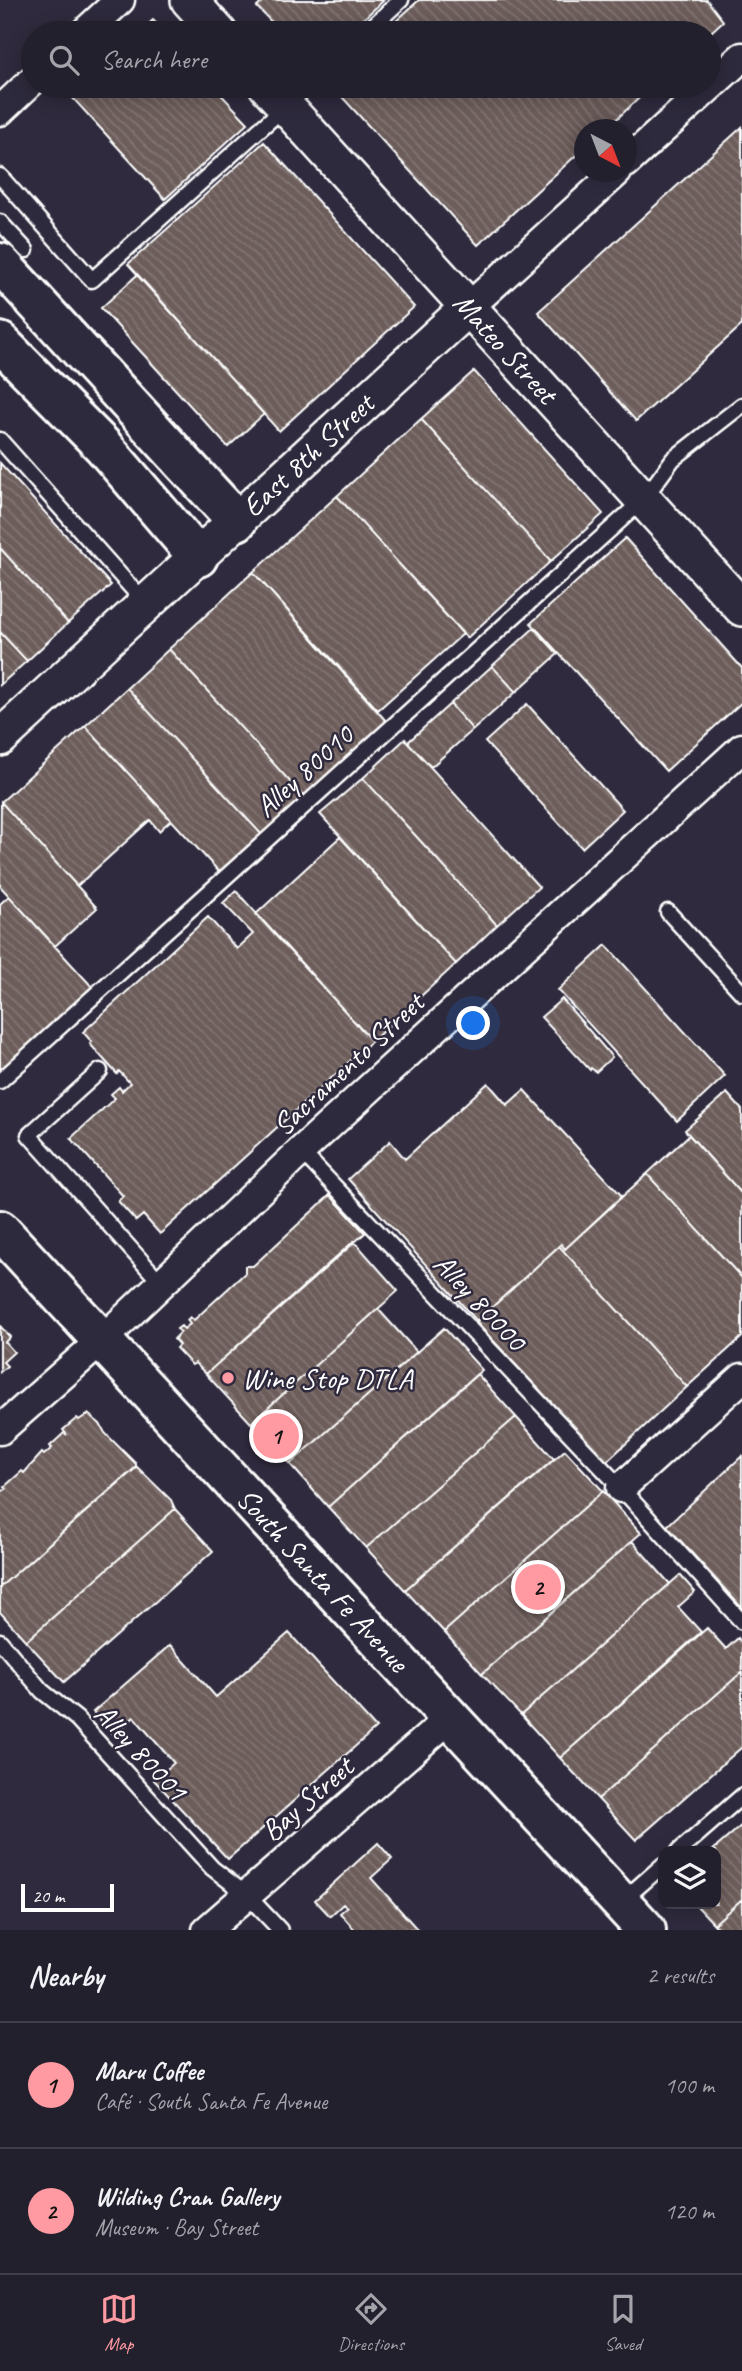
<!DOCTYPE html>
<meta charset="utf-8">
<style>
:root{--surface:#23202e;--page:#2b2836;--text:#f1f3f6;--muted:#a3a3aa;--line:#403e4a;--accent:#ff9aa2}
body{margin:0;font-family:Caveat,sans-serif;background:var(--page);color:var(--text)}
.controls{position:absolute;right:21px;bottom:21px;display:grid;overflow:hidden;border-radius:14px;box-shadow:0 4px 18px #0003}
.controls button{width:63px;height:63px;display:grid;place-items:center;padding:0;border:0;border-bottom:2px solid var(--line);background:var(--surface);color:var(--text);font:35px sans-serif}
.compass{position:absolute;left:574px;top:119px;width:63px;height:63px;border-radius:50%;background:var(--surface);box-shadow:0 4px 18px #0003;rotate:138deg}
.scale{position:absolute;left:21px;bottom:18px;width:93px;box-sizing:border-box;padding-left:7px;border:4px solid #fff;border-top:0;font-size:19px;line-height:24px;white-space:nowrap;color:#fff;-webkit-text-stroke:5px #2f2a3d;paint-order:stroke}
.you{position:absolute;left:474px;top:1024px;width:24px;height:24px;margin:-18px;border:5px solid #fff;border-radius:50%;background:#1a73e8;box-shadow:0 0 0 10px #1a73e833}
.badge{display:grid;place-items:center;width:46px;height:46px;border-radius:50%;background:var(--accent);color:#111;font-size:23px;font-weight:700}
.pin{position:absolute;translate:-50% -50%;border:4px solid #fff;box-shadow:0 2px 7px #0006}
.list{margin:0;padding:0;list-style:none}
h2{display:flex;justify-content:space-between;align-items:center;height:91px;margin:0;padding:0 28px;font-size:30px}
h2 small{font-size:23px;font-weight:400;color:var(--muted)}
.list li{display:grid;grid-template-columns:46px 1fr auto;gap:21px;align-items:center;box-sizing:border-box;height:126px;padding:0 28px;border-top:2px solid var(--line)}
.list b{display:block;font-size:26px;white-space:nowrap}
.list p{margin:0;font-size:23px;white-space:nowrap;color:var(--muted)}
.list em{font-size:23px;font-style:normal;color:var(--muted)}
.icon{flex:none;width:38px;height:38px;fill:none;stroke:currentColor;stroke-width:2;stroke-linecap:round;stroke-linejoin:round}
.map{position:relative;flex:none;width:742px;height:1930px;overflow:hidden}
.search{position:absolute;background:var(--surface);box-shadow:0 4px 18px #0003;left:21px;right:21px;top:21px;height:77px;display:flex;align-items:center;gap:18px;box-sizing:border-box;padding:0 24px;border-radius:38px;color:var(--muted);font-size:26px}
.sheet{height:343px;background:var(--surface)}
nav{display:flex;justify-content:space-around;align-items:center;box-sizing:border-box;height:98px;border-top:2px solid var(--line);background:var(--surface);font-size:19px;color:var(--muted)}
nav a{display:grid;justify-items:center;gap:4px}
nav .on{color:var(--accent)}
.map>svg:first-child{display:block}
</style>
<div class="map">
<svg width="742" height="1930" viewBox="0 0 742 1930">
<defs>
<pattern id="building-back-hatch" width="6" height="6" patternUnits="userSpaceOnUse" patternTransform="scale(1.75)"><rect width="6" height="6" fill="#6c5d5a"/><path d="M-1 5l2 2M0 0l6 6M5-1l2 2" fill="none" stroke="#827573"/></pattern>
</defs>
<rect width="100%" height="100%" fill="#2f2a3d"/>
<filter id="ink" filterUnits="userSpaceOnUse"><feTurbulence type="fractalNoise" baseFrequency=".0143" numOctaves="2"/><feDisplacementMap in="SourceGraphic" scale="14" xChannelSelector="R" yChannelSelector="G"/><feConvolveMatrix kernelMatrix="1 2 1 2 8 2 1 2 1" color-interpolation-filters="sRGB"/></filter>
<g filter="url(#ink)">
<path fill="url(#building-back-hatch)" stroke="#fff" stroke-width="2" d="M265 0H384L348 33H282L257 7Z
M419 0H707L723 21 709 34 383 33Z
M153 20 165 33H139Z
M82 86H213L248 123 165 199 71 96Z
M332 86H652L605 130H584V148L478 245Z
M742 127V325L636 421 538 312Z
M264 142 414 307 279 431 128 264Z
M137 275 264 414 228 447 101 308Z
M474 371 603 514 551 561 421 419Z
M421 419 551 561 467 638 337 496Z
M0 463 111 585 68 623 0 548Z
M337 496 463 634 378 710 253 572Z
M625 538 742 668V702L666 771 531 623Z
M0 548 68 623 27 661 0 632Z
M253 572 387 722 305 798 169 649Z
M534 628 558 654 516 692 492 666Z
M0 632 27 661 0 685Z
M169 649 305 798 263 836 127 688Z
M492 666 516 692 473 730 450 704Z
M127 688 263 836 221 874 85 726Z
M450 704 473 730 431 767 405 739 408 742Z
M527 704 623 810 582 848 485 742Z
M85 726 171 820 159 831 150 820 77 886 1 802Z
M405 739 539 887 497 925 363 778Z
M363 778 497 925 456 964 320 814Z
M1 802 97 908 55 946 0 886Z
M340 837 456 964 372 1041 256 914Z
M236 891 372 1041 160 1234 143 1215 136 1221 118 1201 123 1196 71 1138 115 1098 111 1094 119 1087 122 1091 130 1083 119 1071 117 1074 90 1044 92 1042 83 1032 208 917 237 949 253 934 223 903Z
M9 896 95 990 0 1077V904Z
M606 945 725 1076 677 1121 558 990Z
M562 999 612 1057 596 1072 591 1068 590 1070 541 1017Z
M488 1083 507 1105 524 1090 622 1196 565 1249 561 1244 477 1321 348 1179 390 1141 405 1159Z
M727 1093 742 1110V1194L685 1130Z
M689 1135 742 1194V1278L647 1174Z
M647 1174 742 1278V1337L687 1387 559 1246 561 1244 565 1249Z
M330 1195 365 1233 206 1374 195 1363 192 1365 176 1348 179 1345 174 1339 181 1332 177 1329 181 1326 184 1329 190 1324 187 1320 190 1317 194 1320 245 1273V1266H253Z
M354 1241 398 1291 251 1423 206 1374Z
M559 1246 687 1387 606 1462 476 1322Z
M378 1309 417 1352 290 1464 251 1423Z
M0 1326 10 1337 5 1342 14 1352 3 1362 7 1366 0 1372Z
M444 1328 482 1370 328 1507 290 1464Z
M477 1374 516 1417 366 1548 328 1507Z
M88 1414 100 1424 105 1433 136 1464V1467L0 1587V1490L3 1491 6 1489 4 1487 22 1471 24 1473 42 1453 44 1455 52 1448 50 1446 64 1433 67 1435 63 1430 77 1418 79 1420Z
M516 1417 554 1459 405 1590 366 1548Z
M565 1450 603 1491 444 1632 405 1590Z
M742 1456V1608L667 1526Z
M137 1467 171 1500 175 1509 26 1641 0 1612V1587Z
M603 1491 641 1533 482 1674 444 1632Z
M175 1509 213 1551 64 1682 26 1641Z
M632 1541 670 1584 521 1715 482 1674Z
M680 1575 695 1592 678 1607 701 1632 560 1758 521 1715Z
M707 1628 726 1649 738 1638 742 1643V1672L598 1799 560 1758Z
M289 1633 376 1728 228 1859 154 1780 174 1763 134 1717 114 1735 93 1712 170 1645 216 1697Z
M742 1672V1747L636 1840 598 1799Z
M742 1825V1899L714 1924 695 1904H716V1851H712Z
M378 1843 392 1859 371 1878 418 1930H355L340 1913 347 1907 343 1904 330 1916 315 1900Z
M742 1899V1930H719L714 1924Z"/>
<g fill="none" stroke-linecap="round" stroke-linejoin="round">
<g stroke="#fff" stroke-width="19">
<path id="service" d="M365 33 401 0
M0 176 92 280 308 86
M0 222 26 250
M0 440 145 603
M668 912 742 993
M100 1071 29 1135 162 1284
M0 1081 644 499 673 459 742 405
M301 1151 621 1488 742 1622
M0 1641 42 1691 77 1719 212 1868 247 1895 280 1930
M679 1851 742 1796
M622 1901 663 1865"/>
</g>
<g stroke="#fff" stroke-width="33">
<path id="minor" d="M84 33 120 0
M0 111 33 80
M626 163 742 57
M469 307 617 172
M0 1430 101 1341 301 1151 742 748
M621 1488 742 1378
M207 1930 450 1718"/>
</g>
<g stroke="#fff" stroke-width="40">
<g id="tertiary">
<path d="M189 0 219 33"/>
<path id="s1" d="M267 86 742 608"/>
<path id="s2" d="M0 738 469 307"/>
</g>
</g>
<g stroke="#fff" stroke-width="44">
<g id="secondary">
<path id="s3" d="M0 1230 646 1930"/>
</g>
</g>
<g stroke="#fff" stroke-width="44">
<path id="motorway" d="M0 263 237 521
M0 342 103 446 198 557"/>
</g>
<use href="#service" stroke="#2f2a3d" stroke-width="14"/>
<use href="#minor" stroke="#2f2a3d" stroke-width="28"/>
<use href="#tertiary" stroke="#2f2a3d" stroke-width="35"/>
<use href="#secondary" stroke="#2f2a3d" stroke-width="38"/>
<use href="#motorway" stroke="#2f2a3d" stroke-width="38"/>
</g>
</g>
<circle fill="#ff9aa2" stroke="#2f2a3d" stroke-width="2.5" cx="228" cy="1378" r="7"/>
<g text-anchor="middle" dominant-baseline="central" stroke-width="5" stroke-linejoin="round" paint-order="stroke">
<g font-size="30" fill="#fff" stroke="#2f2a3d">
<text stroke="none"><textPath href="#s1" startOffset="354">Mateo Street</textPath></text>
<text stroke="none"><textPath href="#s2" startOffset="418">East 8th Street</textPath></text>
<text transform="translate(304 771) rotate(-42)">Alley 80010</text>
<text transform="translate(348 1064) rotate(-43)">Sacramento Street</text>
<text transform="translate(480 1302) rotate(47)">Alley 80000</text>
<text stroke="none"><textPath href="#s3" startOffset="476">South Santa Fe Avenue</textPath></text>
<text transform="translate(141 1752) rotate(47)">Alley 80001</text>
<text transform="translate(307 1799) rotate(-41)">Bay Street</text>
</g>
<g font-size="30" fill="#fff" stroke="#2f2a3d" text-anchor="start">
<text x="242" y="1378">Wine Stop DTLA</text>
</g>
</g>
</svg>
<div class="controls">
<button><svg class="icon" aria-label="layers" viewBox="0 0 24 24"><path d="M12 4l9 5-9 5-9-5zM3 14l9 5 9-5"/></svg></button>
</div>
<svg class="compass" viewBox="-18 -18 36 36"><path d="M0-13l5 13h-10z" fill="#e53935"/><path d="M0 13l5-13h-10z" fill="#a3a3aa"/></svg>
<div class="scale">20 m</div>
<div class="you"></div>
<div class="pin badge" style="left:276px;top:1436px">1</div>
<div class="pin badge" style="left:538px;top:1587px">2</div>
<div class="search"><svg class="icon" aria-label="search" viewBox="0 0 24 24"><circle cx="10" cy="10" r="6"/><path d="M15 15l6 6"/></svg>Search here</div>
</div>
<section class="sheet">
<h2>Nearby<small>2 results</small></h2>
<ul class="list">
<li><span class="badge">1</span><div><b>Maru Coffee</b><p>Café · South Santa Fe Avenue</p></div><em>100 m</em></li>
<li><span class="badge">2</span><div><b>Wilding Cran Gallery</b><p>Museum · Bay Street</p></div><em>120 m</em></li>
</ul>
</section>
<nav>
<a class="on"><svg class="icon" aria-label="map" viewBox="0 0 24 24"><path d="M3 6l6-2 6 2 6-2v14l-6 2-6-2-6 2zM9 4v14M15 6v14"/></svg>Map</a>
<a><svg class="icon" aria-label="directions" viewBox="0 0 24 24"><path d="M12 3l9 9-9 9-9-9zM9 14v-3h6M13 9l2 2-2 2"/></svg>Directions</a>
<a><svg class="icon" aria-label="saved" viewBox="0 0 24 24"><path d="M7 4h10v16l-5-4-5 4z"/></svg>Saved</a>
</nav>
